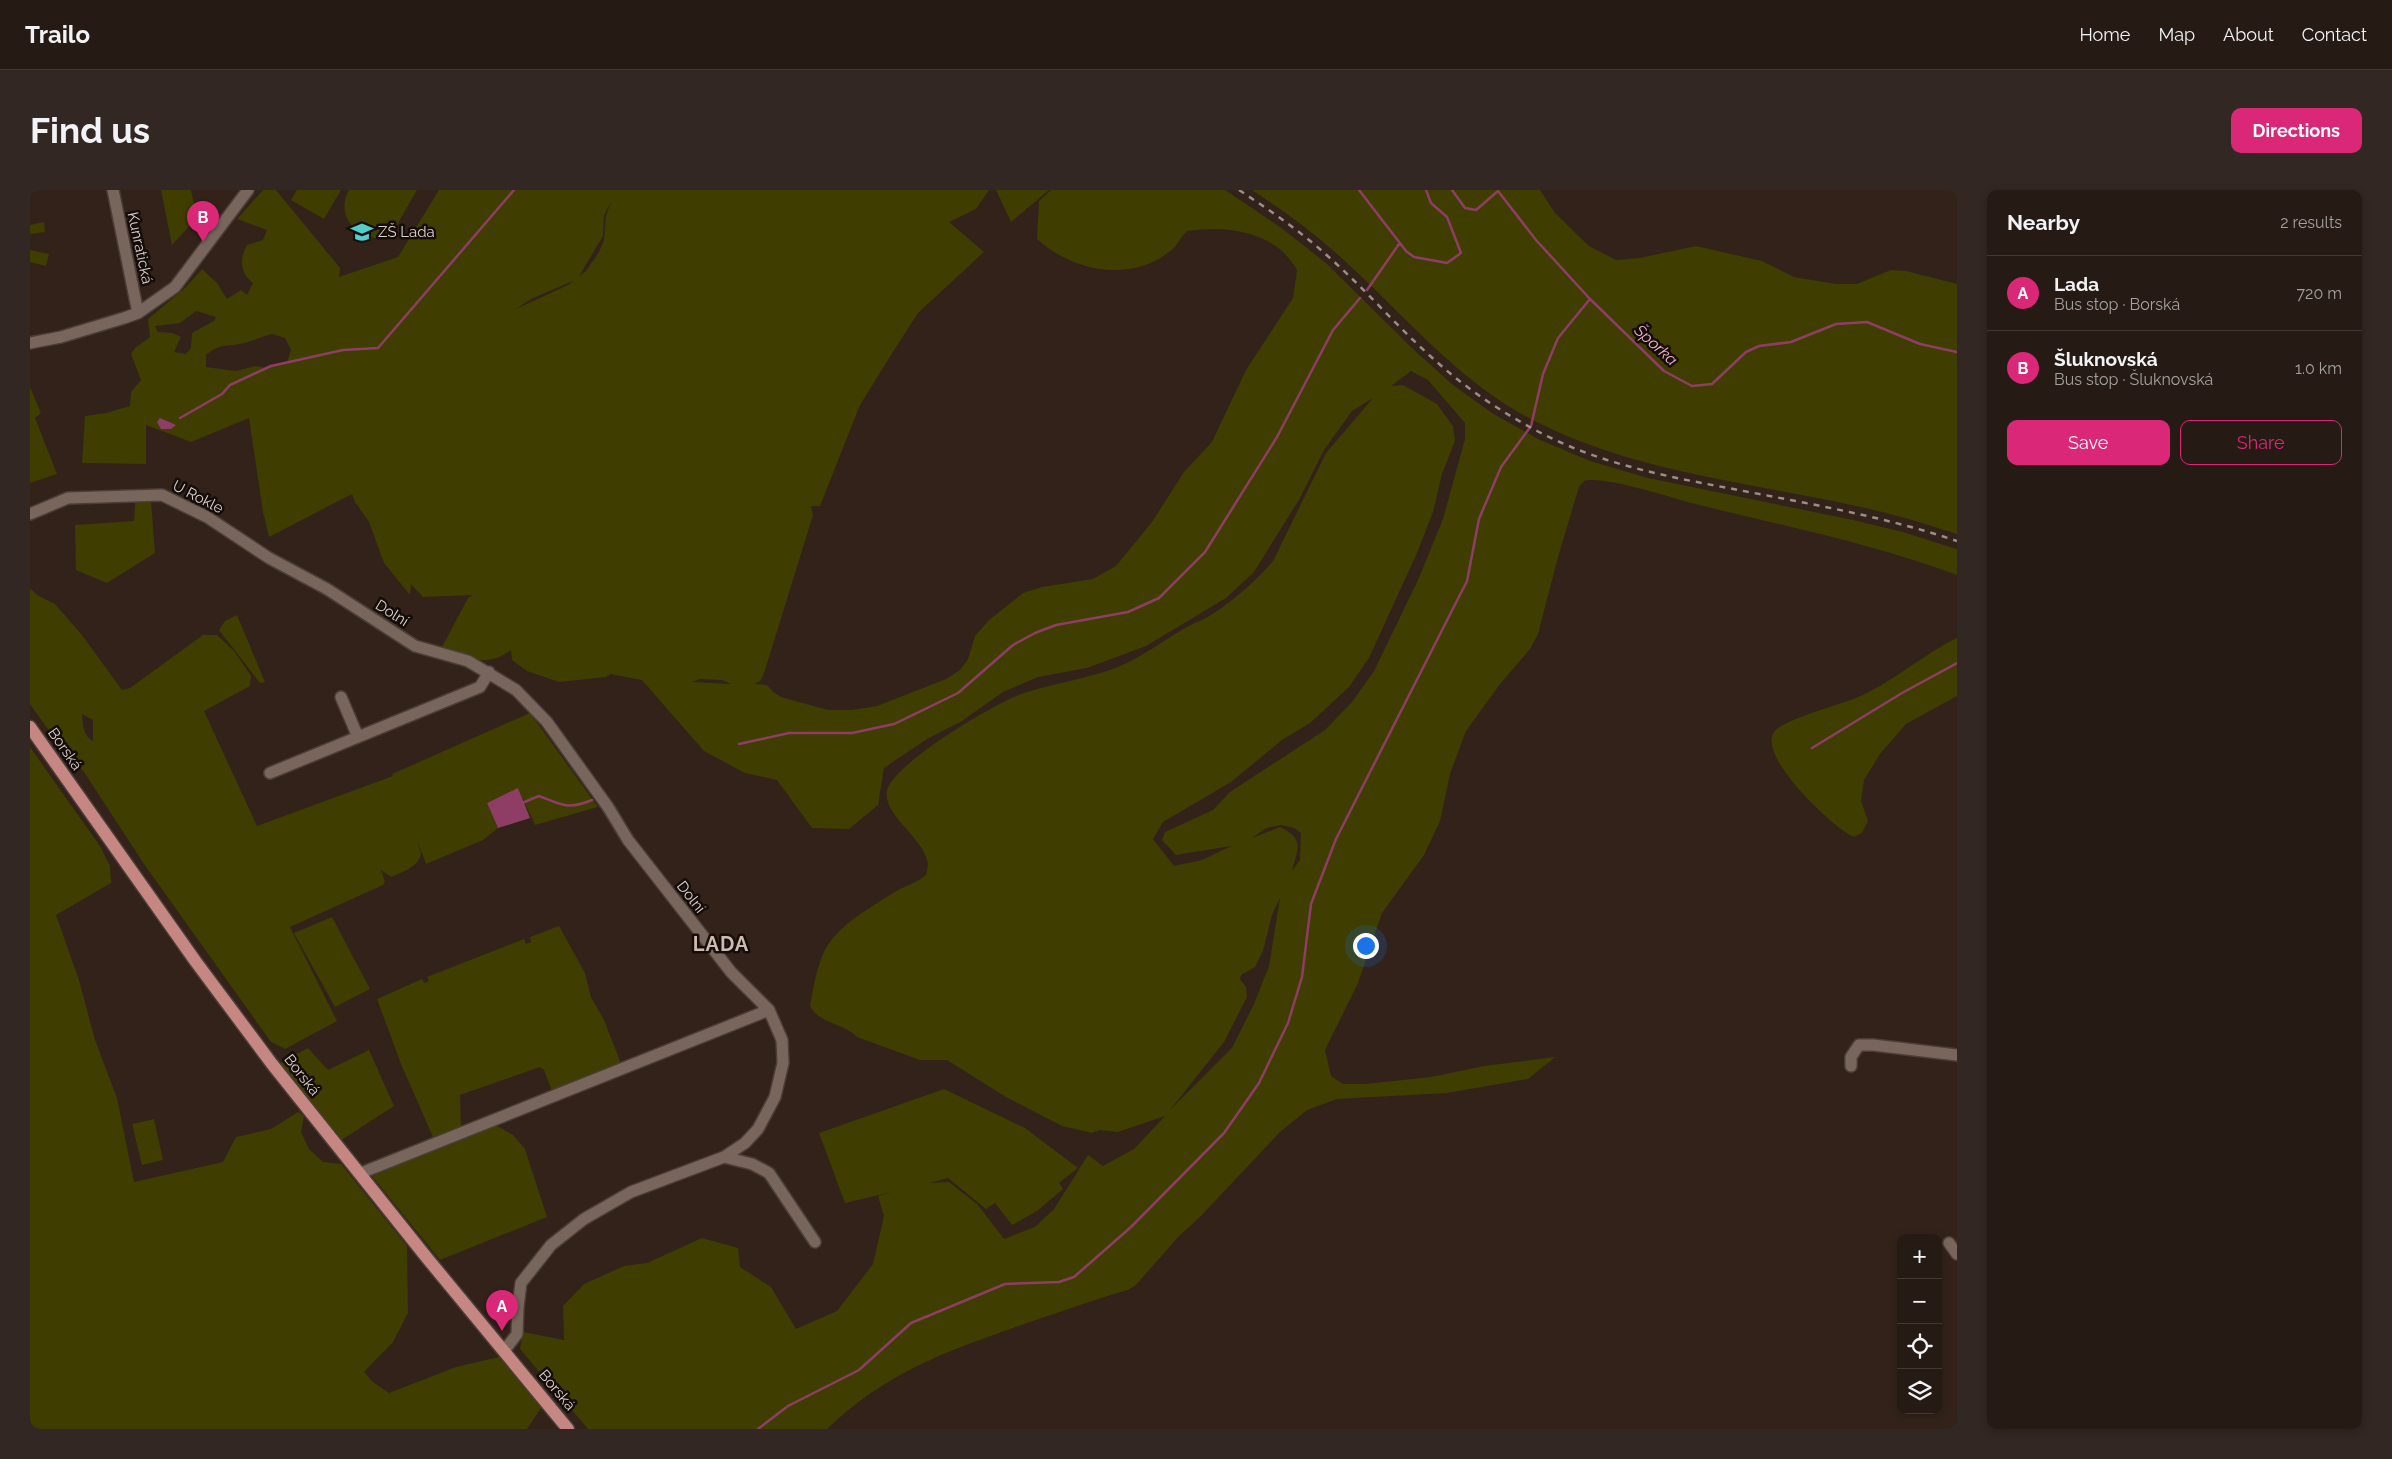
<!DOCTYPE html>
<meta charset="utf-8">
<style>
:root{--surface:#261a14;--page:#322722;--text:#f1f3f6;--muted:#a4a1a0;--line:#423834;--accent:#db2777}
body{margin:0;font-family:Raleway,sans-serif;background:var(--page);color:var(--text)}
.controls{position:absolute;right:15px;bottom:15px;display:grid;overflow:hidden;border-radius:10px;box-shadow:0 2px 8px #0003}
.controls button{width:45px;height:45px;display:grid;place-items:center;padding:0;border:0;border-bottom:1px solid var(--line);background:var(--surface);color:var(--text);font:25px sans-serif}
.you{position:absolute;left:1335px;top:755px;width:18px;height:18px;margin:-12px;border:4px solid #fff;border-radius:50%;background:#1a73e8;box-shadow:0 0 0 8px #1a73e833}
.badge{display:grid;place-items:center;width:32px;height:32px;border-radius:50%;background:var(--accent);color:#fff;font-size:16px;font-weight:700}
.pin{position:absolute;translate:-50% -41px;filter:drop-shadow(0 1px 2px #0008)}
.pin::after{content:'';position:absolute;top:26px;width:18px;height:15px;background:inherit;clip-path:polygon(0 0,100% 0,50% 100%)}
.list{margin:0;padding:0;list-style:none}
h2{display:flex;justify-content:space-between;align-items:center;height:65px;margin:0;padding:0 20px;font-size:21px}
h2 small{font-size:16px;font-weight:400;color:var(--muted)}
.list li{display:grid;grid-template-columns:32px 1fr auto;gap:15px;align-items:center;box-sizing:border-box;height:75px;padding:0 20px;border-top:1px solid var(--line)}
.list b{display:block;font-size:19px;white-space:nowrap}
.list p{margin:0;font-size:16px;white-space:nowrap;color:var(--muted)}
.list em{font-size:16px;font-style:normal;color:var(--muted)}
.actions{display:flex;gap:10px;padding:15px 20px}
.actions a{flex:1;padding:11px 0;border:1px solid var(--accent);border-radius:10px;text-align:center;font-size:18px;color:var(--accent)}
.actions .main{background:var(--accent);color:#fff}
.icon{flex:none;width:28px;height:28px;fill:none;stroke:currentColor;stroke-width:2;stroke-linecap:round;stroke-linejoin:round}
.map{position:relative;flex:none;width:1927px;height:1239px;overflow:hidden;border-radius:10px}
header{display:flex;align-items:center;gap:30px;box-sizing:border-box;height:70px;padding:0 25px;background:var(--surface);border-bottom:1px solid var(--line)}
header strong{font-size:24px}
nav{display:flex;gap:28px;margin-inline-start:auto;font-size:18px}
.intro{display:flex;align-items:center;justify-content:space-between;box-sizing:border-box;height:120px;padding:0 30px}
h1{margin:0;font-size:35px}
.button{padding:12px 22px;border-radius:10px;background:var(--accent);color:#fff;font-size:18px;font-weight:700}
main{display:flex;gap:30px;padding:0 30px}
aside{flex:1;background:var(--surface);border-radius:10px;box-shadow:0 2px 8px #0003}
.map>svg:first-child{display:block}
</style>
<header>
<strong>Trailo</strong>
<nav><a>Home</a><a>Map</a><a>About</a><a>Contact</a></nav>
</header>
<div class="intro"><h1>Find us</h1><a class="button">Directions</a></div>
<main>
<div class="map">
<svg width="1927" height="1239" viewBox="0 0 1927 1239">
<rect width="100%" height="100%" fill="#32221a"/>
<path fill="#3f3d00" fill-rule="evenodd" d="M131 0H161L167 28 142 55Z
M233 0H246L310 78 309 87 368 67 409 0H959L946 19 919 32 954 62 888 123 861 165 830 215 790 316H781L783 325 735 480 731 490 725 494 737 495 743 502 751 507 798 520H822L847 516 916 489 930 480 938 469 945 446 959 430 993 403 1012 397 1063 389 1086 376 1122 332 1154 282 1182 252 1216 180 1263 108 1267 80C1245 41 1197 35 1157 41 1150 48 1147 57 1139 62 1099 93 1042 81 1007 49L1009 11 1021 0H1195L1250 37 1296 73 1384 160 1423 195 1462 223 1508 249 1560 271 1618 288 1823 330 1873 342 1923 358 1927 359V385C1841 353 1750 335 1661 313 1641 307 1570 285 1554 291L1549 297 1528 367 1508 444 1500 459 1470 494 1436 541 1420 584 1410 631 1394 665 1352 723 1328 793 1295 860 1301 886 1313 894H1335L1401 887 1454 876 1525 867 1498 889 1417 903 1307 909 1277 920 1250 942 1170 1027 1149 1046 1106 1095 1098 1100C1065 1109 1033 1121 1000 1132 921 1160 860 1179 797 1239H558L490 1159 493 1142 534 1150 533 1116 554 1094 594 1076 617 1073 672 1048 708 1058 710 1077 741 1097 766 1139 807 1121 843 1074 854 1026 848 1006 862 1002 815 1013 789 943 914 899 995 938 1048 978 1029 993 1033 999 1007 1021 982 1035 965 1013 956 1019 918 988 899 993 919 992 947 1014 974 1049 1005 1037 1024 1019 1058 965 1073 976 1104 959 1135 926 1088 942 1070 940 1062 943 1032 936 976 907 917 870H890L827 847C814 833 789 834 780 816 783 799 787 775 795 760 808 735 840 718 863 703 875 696 886 693 896 685 897 680 899 674 897 670 891 646 852 624 857 600 864 573 969 510 997 502 1031 491 1066 488 1099 472 1119 462 1137 448 1157 437 1166 432 1176 429 1184 423 1205 409 1227 390 1243 371L1296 263 1343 208 1322 221 1294 260 1270 308 1224 382 1196 408 1116 456 1057 478 1008 487 973 502 932 531 897 549 854 578 848 615 819 639 782 638 747 590 715 583 674 561 612 490 581 484 576 487 529 492 497 481 482 470 481 460C458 478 436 468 411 459L438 408 443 405 393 407 381 394 380 405 354 373 339 332 325 312 322 304 239 347 233 322 219 228 161 252 116 235V274L52 273 55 226 76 223 100 216 101 202 111 190 101 164 105 158 120 147 118 129 155 98 172 79 187 93 197 109 211 100 217 105 223 93C210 83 209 70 217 55L233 50 237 40 207 29ZM581 11 576 26 574 50 569 62 556 81 549 86 573 46 574 26ZM543 91 538 95 486 119 501 109ZM166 121 186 127 184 131 162 143 161 158 156 164 144 162 151 147 143 143 128 142 125 136 150 133ZM242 144 255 148 261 160 257 172 238 178 225 176 206 181 176 177V165C190 153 197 157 214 153 224 151 232 146 242 144ZM1381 181 1398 190 1435 233V249L1413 329 1388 390 1344 481 1322 512 1295 540 1200 602 1183 620 1135 642 1132 650 1146 665 1201 656 1172 670 1144 676 1123 649 1133 632 1201 592 1252 550 1280 533 1319 497 1339 468 1387 363 1403 322 1412 284 1425 251 1423 236 1407 214 1373 195 1361 196ZM670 489 692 490 701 494 662 492ZM1251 635 1264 638 1271 643 1270 670 1262 681C1267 660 1276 649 1250 637L1222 648 1236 638ZM1250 708 1239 776 1224 814 1202 858 1140 920 1194 852 1217 807 1216 797 1210 789 1211 785 1225 777 1233 761 1242 725Z
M267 0H311L294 29 261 10Z
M319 0H387L360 47C332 55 303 28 319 0Z
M966 0H1019L981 32Z
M1222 0H1510L1525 23 1559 56 1586 70 1610 68 1666 56 1732 71 1764 87 1806 94H1827L1861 80 1876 81 1927 94V344C1893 333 1860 323 1826 316 1712 291 1591 281 1488 222 1417 180 1367 117 1306 63 1280 40 1251 19 1222 0Z
M14 32 15 42 0 44V35Z
M0 60 19 64 16 76 0 72Z
M0 197 11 223 5 228 27 284 0 293Z
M121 311 125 363 77 393 46 380 45 335 104 331 105 312Z
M0 398 7 405 25 414 52 445 92 500 100 498 173 445H187L205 462 221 486 220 496 174 521 227 636 363 586 362 584 500 523 568 617 505 635 488 599 457 613 468 638 453 650 396 674 388 652C388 655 391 661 391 664 389 677 370 683 361 687L351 680 355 692 353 695 260 737 307 831 255 859 241 852 114 674 54 582 37 564 30 548 17 538 0 514ZM52 524 63 530V551C53 546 53 535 52 524Z
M207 425 235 492 230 493 189 440 195 431Z
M1927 448V506L1876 534 1850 564 1834 590 1831 611 1838 631 1832 643 1824 647C1804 639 1724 564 1745 541 1755 529 1809 515 1826 508 1862 493 1892 465 1927 448Z
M0 557 70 656 80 676 81 693 26 725 49 790 65 850 87 908 104 992 193 972 206 947 241 939 268 922 274 926 271 942 279 959 293 972 311 974 377 1056 378 1123 363 1152 334 1182 343 1192 359 1203 426 1177 469 1167 513 1215 497 1239H0Z
M302 727 340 799 305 817 264 743Z
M529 736 555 783 561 807 574 830 590 871 587 876 523 904 514 880 510 877 430 905 431 936 403 947 371 874 347 809 392 789 394 793 399 791 397 787 494 749 496 754 501 752 500 747Z
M278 858 298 880 339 860 364 916 310 951 248 874Z
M124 929 133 970 112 975 102 934Z
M463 934 483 945 495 959 517 1027 410 1070 342 986Z"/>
<path fill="#8e3e65" d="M130 228 146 235 141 239H131L127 232Z
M488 598 500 628 468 638 457 613Z"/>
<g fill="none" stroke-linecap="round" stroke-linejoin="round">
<path stroke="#8e3e65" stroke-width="2.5" d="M1329 0 1376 61 1384 67 1417 73 1431 63 1417 27 1401 13 1396 0
M1422 0 1435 18 1446 20 1468 1 1506 50 1560 109 1634 181 1662 196 1682 194 1716 162 1729 156 1761 152 1806 134 1837 132 1890 154 1927 162
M1337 100 1369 54
M150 228 192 204 200 195 241 176 313 160 348 158 484 0
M709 554 759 543H822L864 534 928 503 983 455 1005 443 1026 435 1098 422 1129 408 1175 362 1247 247 1303 140 1330 108
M1782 558 1872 503 1927 473
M492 613 509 606C532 615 538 620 562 610
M728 1239 758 1216 829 1180 881 1133 975 1094 1029 1092 1044 1087 1101 1037 1194 943 1229 893 1258 833 1272 787 1281 714 1306 649 1437 391 1449 329 1471 277 1501 236 1513 184 1528 148 1560 109"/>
<g stroke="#4b3e38" stroke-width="14">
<path id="minor" d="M83 0 108 123
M0 153 31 147 94 128 108 123 145 97 218 0
M0 324 38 308 132 305 177 327 239 368 297 399 385 456 438 471 486 500 517 532 578 617 598 650 701 782 739 820 752 850 753 873 745 907 728 939 715 953 694 967 601 1002 554 1029 521 1055 491 1093 488 1117 487 1144 474 1161
M311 507 328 547
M240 583 450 497 459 482
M1821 876V867L1829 855H1843L1927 865
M694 967 722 974 739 983 785 1052
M331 983 739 820
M1919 1053 1927 1064"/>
</g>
<g stroke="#4b3e38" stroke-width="15">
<path id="major" d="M0 537 166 772 242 874 397 1068 538 1239"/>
</g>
<use href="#minor" stroke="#78665c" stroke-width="11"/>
<use href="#major" stroke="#c68681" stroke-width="12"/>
<path stroke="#9a8e87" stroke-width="2.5" stroke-dasharray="6 6" stroke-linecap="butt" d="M1209 0C1241 21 1273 43 1301 69 1338 102 1370 140 1407 172 1438 200 1473 223 1509 242 1568 273 1634 286 1698 298 1775 313 1853 326 1927 351"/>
</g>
<defs>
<g id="school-bare" transform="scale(1.725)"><path d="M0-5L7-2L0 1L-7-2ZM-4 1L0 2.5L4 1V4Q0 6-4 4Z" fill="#52cdcc" stroke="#140d0a" stroke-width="2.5" paint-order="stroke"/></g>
</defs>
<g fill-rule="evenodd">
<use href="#school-bare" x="332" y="42"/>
</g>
<g text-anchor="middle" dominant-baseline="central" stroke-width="5" stroke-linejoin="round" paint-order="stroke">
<g font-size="15" fill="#dbd0cb" stroke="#140d0a" text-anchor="start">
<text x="348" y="42">ZŠ Lada</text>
</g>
<g font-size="15" fill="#dbd0cb" stroke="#140d0a">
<text transform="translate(110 58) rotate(78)">Kunratická</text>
<text transform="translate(168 307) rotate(27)">U Rokle</text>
<text transform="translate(362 423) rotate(32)">Dolní</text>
<text transform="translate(35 559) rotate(55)">Borská</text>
<text transform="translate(661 707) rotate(52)">Dolní</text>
<text transform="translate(272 885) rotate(52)">Borská</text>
<text transform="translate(527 1200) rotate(50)">Borská</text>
</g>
<g font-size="16" font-style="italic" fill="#f4afcc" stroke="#140d0a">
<text transform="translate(1626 155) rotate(42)">Šporka</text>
</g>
<g font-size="20" font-weight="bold" letter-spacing="1" fill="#cfbaaf" stroke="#140d0a">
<text x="691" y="754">LADA</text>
</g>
</g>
</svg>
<div class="controls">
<button>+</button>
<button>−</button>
<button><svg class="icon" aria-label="locate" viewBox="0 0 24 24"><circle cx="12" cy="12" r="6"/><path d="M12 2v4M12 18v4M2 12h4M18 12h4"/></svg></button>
<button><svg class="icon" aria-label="layers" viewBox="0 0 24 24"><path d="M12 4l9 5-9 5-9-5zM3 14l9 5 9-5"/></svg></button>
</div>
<div class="you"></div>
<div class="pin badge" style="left:472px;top:1141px">A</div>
<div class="pin badge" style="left:173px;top:52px">B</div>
</div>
<aside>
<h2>Nearby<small>2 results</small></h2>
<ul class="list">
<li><span class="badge">A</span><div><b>Lada</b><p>Bus stop · Borská</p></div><em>720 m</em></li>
<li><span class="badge">B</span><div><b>Šluknovská</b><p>Bus stop · Šluknovská</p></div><em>1.0 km</em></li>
</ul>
<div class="actions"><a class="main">Save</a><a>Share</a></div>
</aside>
</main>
